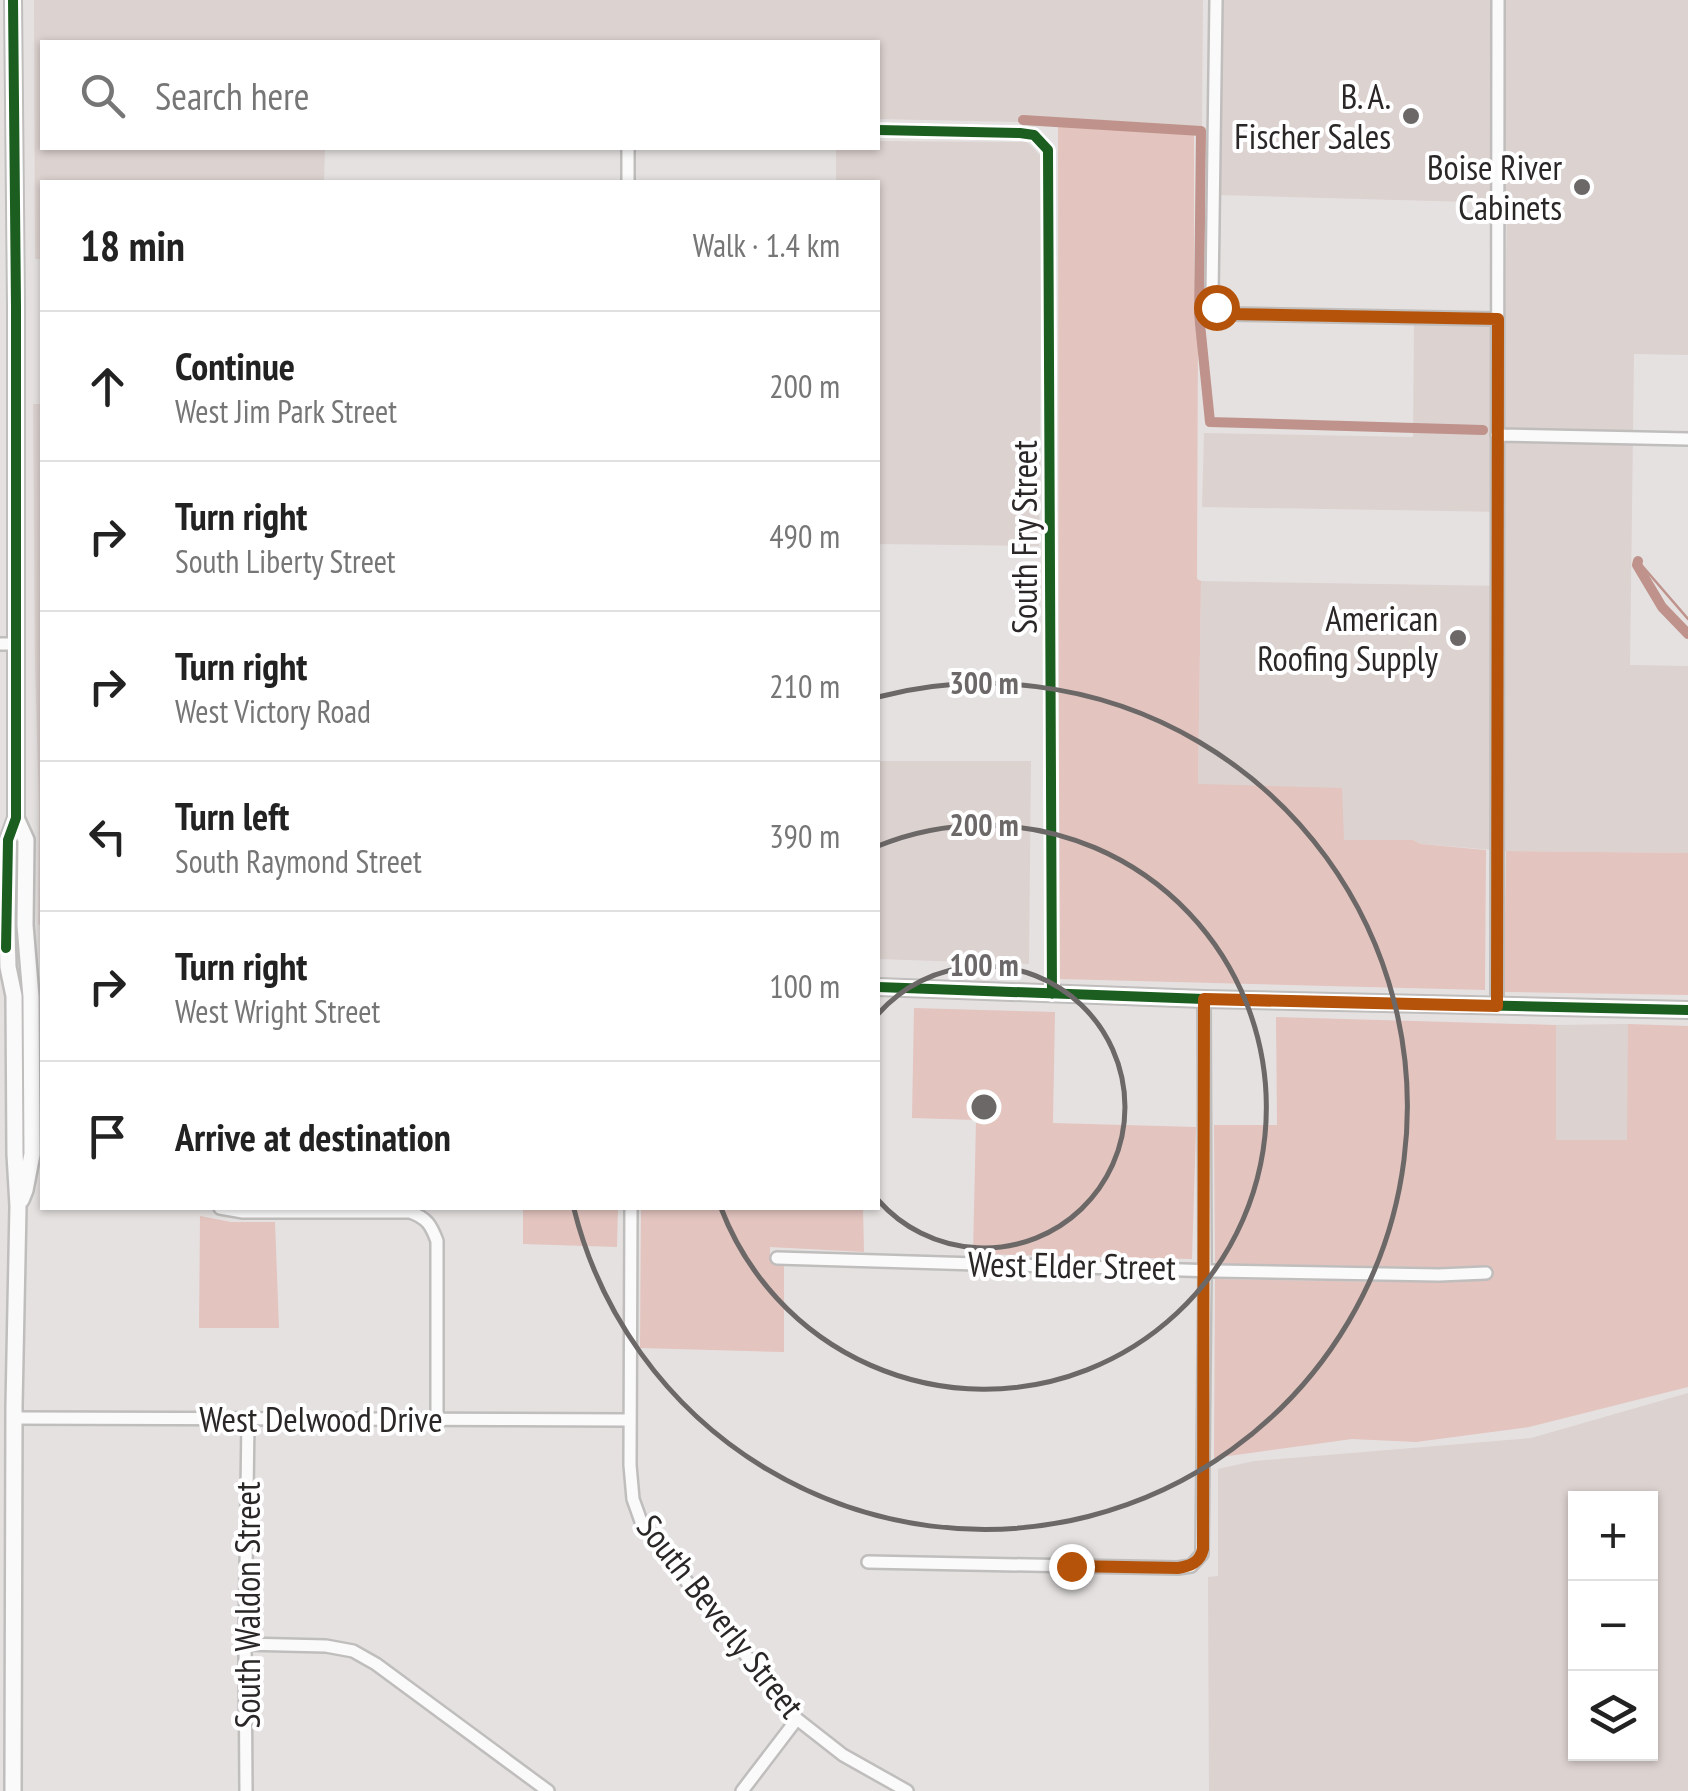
<!DOCTYPE html>
<meta charset="utf-8">
<style>
:root{--surface:#fff;--page:#f2f2f2;--text:#222;--muted:#767676;--line:#e0e0e0}
body{margin:0;font-family:"PT Sans Narrow",sans-serif;background:var(--page);color:var(--text)}
.controls{position:absolute;right:30px;bottom:30px;display:grid;overflow:hidden;border-radius:0px;box-shadow:0 2px 8px #0004}
.controls button{width:90px;height:90px;display:grid;place-items:center;padding:0;border:0;border-bottom:2px solid var(--line);background:var(--surface);color:var(--text);font:50px sans-serif}
.stop{position:absolute;width:30px;height:30px;margin:-22px;border:8px solid #b45309;border-radius:50%;background:#fff}
.stop.end{background:#b45309;border-color:#fff;box-shadow:0 2px 10px #0008}
.list{margin:0;padding:0;list-style:none}
h2{display:flex;justify-content:space-between;align-items:center;height:130px;margin:0;padding:0 40px;font-size:42px}
h2 small{font-size:32px;font-weight:400;color:var(--muted)}
.list li{display:grid;grid-template-columns:65px 1fr auto;gap:30px;align-items:center;box-sizing:border-box;height:150px;padding:0 40px;border-top:2px solid var(--line)}
.list b{display:block;font-size:38px;white-space:nowrap}
.list p{margin:0;font-size:32px;white-space:nowrap;color:var(--muted)}
.list em{font-size:32px;font-style:normal;color:var(--muted)}
.icon{flex:none;width:55px;height:55px;fill:none;stroke:currentColor;stroke-width:2;stroke-linecap:round;stroke-linejoin:round}
.map{position:relative;flex:none;width:1688px;height:1791px;overflow:hidden}
.search{position:absolute;background:var(--surface);box-shadow:0 2px 8px #0004;left:40px;top:40px;width:840px;height:110px;display:flex;align-items:center;gap:25px;box-sizing:border-box;padding:0 35px;border-radius:0px;color:var(--muted);font-size:38px}
.panel{position:absolute;background:var(--surface);box-shadow:0 2px 8px #0004;left:40px;top:180px;width:840px;height:1030px;border-radius:0px}
.map>svg:first-child{display:block}
</style>
<div class="map">
<svg width="1688" height="1791" viewBox="0 0 1688 1791">
<rect width="100%" height="100%" fill="#e5e1e1"/>
<path fill="#dcd2d0" fill-rule="evenodd" d="M34 0H1203L1202 126 878 119V42H42V148H325L324 182H42V259H35Z
M1223 0H1688V355L1634 354 1630 665 1688 666V853L1506 851 1421 844 1413 840H1344L1198 784 1201 581 1505 586V512L1202 507 1204 433 1413 437 1414 323 1505 322 1507 203 1219 195Z
M878 141 1027 142 1042 157 1039 546 878 544V182H836V148H878Z
M33 404H42V927L38 924 39 807 35 667Z
M878 761H1031L1029 964 878 959Z
M1628 1024V1140L1556 1141V1025Z
M1688 1393V1791H1209L1208 1577 1218 1576V1469L1254 1461 1531 1438ZM1576 1498H1650V1754H1576Z"/>
<path fill="#e3c4bf" d="M1058 123 1194 126V319L1198 332 1197 579 1201 581 1198 784 1342 788 1344 840H1413L1421 844 1486 850 1485 990 1059 979Z
M1506 851 1688 853V995L1504 992Z
M914 1008 1055 1012 1053 1123 1196 1127 1192 1259 973 1254 976 1120 912 1118Z
M1276 1017 1556 1025V1140H1627L1628 1024 1688 1026V1387L1529 1427 1416 1442 1352 1439 1214 1458 1215 1279 1389 1282 1491 1278 1490 1268 1215 1264 1214 1125H1277Z
M523 1208H618L617 1247 523 1244Z
M641 1208H863L864 1252 770 1247V1261L784 1262V1352L640 1348Z
M200 1216 231 1222H275L279 1328H199Z"/>
<g fill="none" stroke-linecap="round" stroke-linejoin="round">
<path stroke="#bf938b" stroke-width="2.5" d="M1638 561 1688 619"/>
<path stroke="#bf938b" stroke-width="10" d="M1023 120 1201 131 1199 314 1210 422 1483 430
M1638 561 1637 565 1662 607 1688 634"/>
<g stroke="#c0bdbd" stroke-width="16">
<path id="minor" d="M1216 0 1212 294 1216 307 1230 314 1497 319
M878 130 1020 133 1034 135 1048 150 1052 994
M628 182V148
M1497 435 1688 439
M0 644H17
M1497 1006 1498 0
M220 1208 243 1212H410C427 1218 431 1225 437 1241V1421
M631 1208 630 1465 633 1499 643 1527 797 1719 843 1755 907 1791
M777 1258 1216 1271 1439 1275 1486 1273
M14 1418 629 1420
M868 1562 1178 1568 1191 1566 1202 1554 1205 1270 1204 999
M245 1644 326 1646 353 1651 376 1664 548 1791
M246 1791 245 1644 248 1419
M742 1791 797 1719"/>
</g>
<g stroke="#c0bdbd" stroke-width="20">
<path id="secondary" d="M16 818 26 840 25 925 31 997 32 1154 25 1190 21 1200
M878 987 1204 999 1688 1010
M13 1791 14 1406 18 1206 15 1154 14 996 8 967 6 897 8 840 16 818V306L13 0"/>
</g>
<use href="#minor" stroke="#fbfafa" stroke-width="11"/>
<use href="#secondary" stroke="#fbfafa" stroke-width="15"/>
<g stroke="#fff" stroke-width="16">
<path id="cycleway" d="M878 130 1020 133 1034 135 1048 150 1052 994
M6 948 8 840 16 818V306L13 0
M878 987 1204 999 1688 1010"/>
</g>
<use href="#cycleway" stroke="#1b5e20" stroke-width="10"/>
</g>
<g fill="none" stroke-linecap="round" stroke-linejoin="round">
<path stroke="#b45309" stroke-width="12" d="M1071 1566 1178 1568C1191 1566 1200 1562 1203 1549L1204 999 1497 1006 1498 319 1230 314 1216 307"/>
</g>
<g fill="none" stroke="#6b6867" stroke-width="5">
<path d="M878 1014A141 141 0 1 1 878 1200"/>
<path d="M878 846A282 282 0 1 1 721 1208"/>
<path d="M878 697A423 423 0 1 1 574 1209"/>
</g>
<g fill="#6b6867" stroke="#fff" stroke-width="4">
<circle cx="1411" cy="116" r="10"/>
<circle cx="1582" cy="187" r="10"/>
<circle cx="1458" cy="638" r="10"/>
</g>
<g text-anchor="middle" dominant-baseline="central" stroke-width="8" stroke-linejoin="round" paint-order="stroke">
<g font-size="35" fill="#2a2726" stroke="#fff" text-anchor="end">
<text x="1391" y="96">B. A.<tspan x="1391" dy="40">Fischer Sales</tspan></text>
<text x="1562" y="167">Boise River<tspan x="1562" dy="40">Cabinets</tspan></text>
<text x="1438" y="618">American<tspan x="1438" dy="40">Roofing Supply</tspan></text>
</g>
<g font-size="35" fill="#2a2726" stroke="#fff">
<text transform="translate(1024 537) rotate(-90)">South Fry Street</text>
<text transform="translate(1072 1265) rotate(1)">West Elder Street</text>
<text x="321" y="1419">West Delwood Drive</text>
<text transform="translate(247 1605) rotate(-90)">South Waldon Street</text>
<text transform="translate(721 1616) rotate(52)">South Beverly Street</text>
</g>
</g>
<circle cx="984" cy="1107" r="15" fill="#6b6867" stroke="#fff" stroke-width="5"/>
<g font-size="30" text-anchor="middle" font-weight="bold" fill="#6b6867" stroke="#fff" stroke-width="8" stroke-linejoin="round" paint-order="stroke">
<text x="984" y="694">300 m</text>
<text x="984" y="836">200 m</text>
<text x="984" y="976">100 m</text>
</g>
</svg>
<div class="controls">
<button>+</button>
<button>−</button>
<button><svg class="icon" aria-label="layers" viewBox="0 0 24 24"><path d="M12 4l9 5-9 5-9-5zM3 14l9 5 9-5"/></svg></button>
</div>
<div class="stop" style="left:1216px;top:307px"></div>
<div class="stop end" style="left:1071px;top:1566px"></div>
<div class="search"><svg class="icon" aria-label="search" viewBox="0 0 24 24"><circle cx="10" cy="10" r="6"/><path d="M15 15l6 6"/></svg>Search here</div>
<section class="panel">
<h2>18 min<small>Walk · 1.4 km</small></h2>
<ul class="list">
<li><svg class="icon" aria-label="ahead" viewBox="0 0 24 24"><path d="M12 20V5M6 11l6-6 6 6"/></svg><div><b>Continue</b><p>West Jim Park Street</p></div><em>200 m</em></li>
<li><svg class="icon" aria-label="right" viewBox="0 0 24 24"><path d="M7 20v-9h11M14 6l5 5-5 5"/></svg><div><b>Turn right</b><p>South Liberty Street</p></div><em>490 m</em></li>
<li><svg class="icon" aria-label="right" viewBox="0 0 24 24"><path d="M7 20v-9h11M14 6l5 5-5 5"/></svg><div><b>Turn right</b><p>West Victory Road</p></div><em>210 m</em></li>
<li><svg class="icon" aria-label="left" viewBox="0 0 24 24"><path d="M17 20v-9H6M10 6l-5 5 5 5"/></svg><div><b>Turn left</b><p>South Raymond Street</p></div><em>390 m</em></li>
<li><svg class="icon" aria-label="right" viewBox="0 0 24 24"><path d="M7 20v-9h11M14 6l5 5-5 5"/></svg><div><b>Turn right</b><p>West Wright Street</p></div><em>100 m</em></li>
<li><svg class="icon" aria-label="arrive" viewBox="0 0 24 24"><path d="M6 21V4h12l-3 4 3 4H6"/></svg><div><b>Arrive at destination</b></div></li>
</ul>
</section>
</div>
